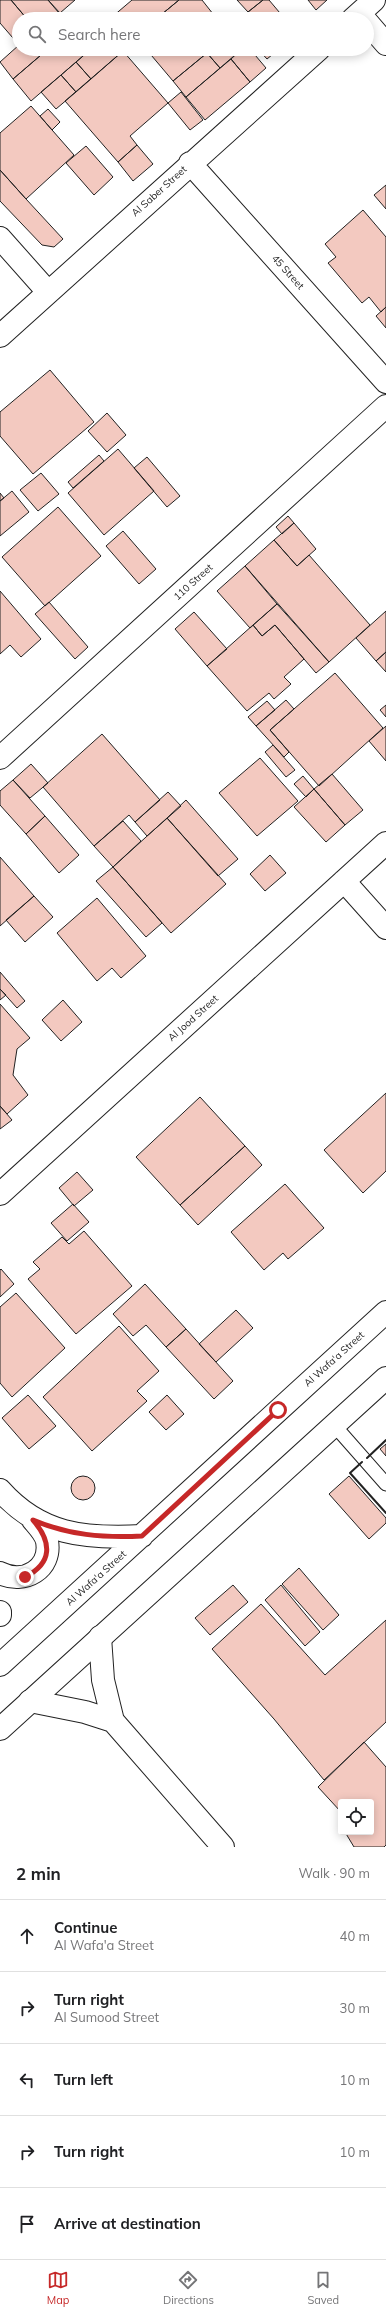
<!DOCTYPE html>
<meta charset="utf-8">
<style>
:root{--surface:#fff;--page:#f6f6f6;--text:#202124;--muted:#757577;--line:#e0e0e0;--accent:#c62828}
body{margin:0;font-family:Mulish,sans-serif;background:var(--page);color:var(--text)}
.controls{position:absolute;right:12px;bottom:12px;display:grid;overflow:hidden;border-radius:4px;box-shadow:0 2px 10px #0003}
.controls button{width:36px;height:36px;display:grid;place-items:center;padding:0;border:0;border-bottom:1px solid var(--line);background:var(--surface);color:var(--text);font:20px sans-serif}
.stop{position:absolute;width:12px;height:12px;margin:-9px;border:3px solid #c62828;border-radius:50%;background:#fff}
.stop.end{background:#c62828;border-color:#fff;box-shadow:0 1px 4px #0008}
.list{margin:0;padding:0;list-style:none}
h2{display:flex;justify-content:space-between;align-items:center;height:52px;margin:0;padding:0 16px;font-size:17px}
h2 small{font-size:13px;font-weight:400;color:var(--muted)}
.list li{display:grid;grid-template-columns:26px 1fr auto;gap:12px;align-items:center;box-sizing:border-box;height:72px;padding:0 16px;border-top:1px solid var(--line)}
.list b{display:block;font-size:15px;white-space:nowrap}
.list p{margin:0;font-size:13px;white-space:nowrap;color:var(--muted)}
.list em{font-size:13px;font-style:normal;color:var(--muted)}
.icon{flex:none;width:22px;height:22px;fill:none;stroke:currentColor;stroke-width:2;stroke-linecap:round;stroke-linejoin:round}
.map{position:relative;flex:none;width:386px;height:1847px;overflow:hidden}
.search{position:absolute;background:var(--surface);box-shadow:0 2px 10px #0003;left:12px;right:12px;top:12px;height:44px;display:flex;align-items:center;gap:10px;box-sizing:border-box;padding:0 14px;border-radius:22px;color:var(--muted);font-size:15px}
.sheet{height:412px;background:var(--surface)}
nav{display:flex;justify-content:space-around;align-items:center;box-sizing:border-box;height:56px;border-top:1px solid var(--line);background:var(--surface);font-size:11px;color:var(--muted)}
nav a{display:grid;justify-items:center;gap:2px}
nav .on{color:var(--accent)}
.map>svg:first-child{display:block}
</style>
<div class="map">
<svg width="386" height="1847" viewBox="0 0 386 1847">
<rect width="100%" height="100%" fill="#fff"/>
<path fill="#f3c9c0" stroke="#222" d="M0 0H11L27 19H19V45L0 23Z
M11 0H48L64 19H27Z
M48 0H75L60 13Z
M132 0H179L156 19H114L112 17Z
M179 0H202L217 19H156Z
M237 0H263L248 12Z
M263 0H269L285 19H253L248 12Z
M308 0H327L316 10Z
M19 45V49H48L13 79 0 62Z
M48 49 90 50 31 101 13 79Z
M121 49 123 51 91 79 76 62 91 49Z
M146 49H242L220 68 207 53 173 81Z
M242 49H250L266 68 250 82 231 59Z
M258 49H278V50L267 59Z
M123 51 168 103 130 136 137 145 118 162 65 101Z
M207 53 220 68 186 97 173 81Z
M231 59 250 82 205 120 186 97Z
M76 62 91 79 76 92 61 75Z
M61 75 76 92 56 109 41 92Z
M181 92 203 120 190 130 168 103Z
M31 106 74 155 26 199 0 170V133Z
M48 109 60 122 52 130 40 116Z
M137 145 153 164 133 181 118 162Z
M86 146 113 177 94 195 66 163Z
M0 170 26 199 63 239 54 247 42 245 0 201Z
M386 185V209L374 195Z
M363 210 386 237V307L381 312 369 297 362 303 328 263 336 257 325 244Z
M386 307V328L376 316Z
M50 370 94 422 33 474 0 436V412Z
M107 413 126 435 107 452 88 431Z
M118 449 154 491 104 535 68 493Z
M99 455 104 461 73 488 68 482Z
M147 457 180 496 167 507 134 468Z
M41 473 59 494 38 511 20 490Z
M12 491 29 512 0 536V501Z
M0 493 4 498 0 501Z
M58 507 101 556 45 606 2 557Z
M288 516 294 523 282 534 276 527Z
M294 523 316 549 297 566 274 540Z
M123 531 156 569 139 584 106 546Z
M274 540 297 566 309 555 370 625 329 662 245 566Z
M245 566 277 604 250 628 217 591Z
M0 591 41 639 21 657 10 645 0 654Z
M49 602 88 647 75 659 35 614Z
M277 604 329 662 316 673 275 625 262 636 253 625Z
M386 611V652L376 661 356 638Z
M194 612 227 649 207 666 175 629Z
M253 625 262 636 275 625 304 659 284 677 291 684 274 699 269 693 247 711 207 666Z
M386 652V672L376 661Z
M335 673 383 728 319 786 270 730Z
M286 700 294 709 270 730 289 752 284 757 256 726Z
M267 701 275 710 256 726 248 717Z
M386 705V717L380 710Z
M386 726V761L369 741Z
M102 734 160 800 135 822 129 815 94 846 43 787Z
M273 745 295 770 286 777 265 752Z
M260 758 298 801 257 836 219 793Z
M31 764 48 783 30 798 13 780Z
M332 774 363 810 345 825 314 789Z
M303 776 314 789 306 797 294 784Z
M13 780 45 816 26 834 0 805V791Z
M314 789 345 825 326 842 294 807Z
M168 792 181 806 147 836 135 822Z
M186 800 238 859 218 876 167 818Z
M45 816 79 855 59 873 26 834Z
M167 818 226 884 171 933 113 867Z
M123 821 141 841 113 867 94 846Z
M270 855 286 873 265 891 250 874Z
M0 857 34 896 0 926Z
M113 867 162 923 146 937 96 881Z
M34 896 53 917 25 942 6 920Z
M97 898 146 956 121 978 112 968 97 981 57 933Z
M0 972 25 1001 17 1008 0 989Z
M0 989 6 995 0 1000Z
M63 1000 82 1022 61 1041 42 1020Z
M0 1004 30 1038 17 1049 13 1075 28 1095 7 1114 0 1106Z
M386 1093V1171L363 1193 324 1150Z
M200 1097 245 1146 180 1205 136 1157Z
M0 1106 12 1120 0 1129Z
M245 1146 262 1165 198 1225 180 1205Z
M77 1172 93 1190 74 1206 59 1188Z
M285 1184 324 1228 288 1259 283 1253 264 1270 231 1232Z
M73 1204 89 1222 67 1241 51 1223Z
M84 1231 132 1286 76 1334 28 1279 40 1269 33 1262 62 1237 69 1244Z
M1 1269 14 1284 0 1297V1270Z
M145 1284 186 1329 166 1347 146 1325 133 1336 113 1314Z
M16 1293 65 1348 12 1397 0 1383V1307Z
M236 1310 253 1328 216 1362 199 1344Z
M119 1326 159 1371 137 1391 147 1401 92 1451 43 1397Z
M186 1329 233 1381 214 1399 166 1347Z
M28 1395 56 1426 29 1449 2 1418Z
M167 1395 184 1414 166 1430 149 1412Z
M386 1444V1456L380 1449Z
M349 1476 386 1518V1523L369 1539 329 1494Z
M71 1488a12 12 0 1 1 24 0a12 12 0 1 1-24 0Z
M299 1568 339 1615 323 1630 282 1584Z
M233 1585 248 1602 210 1635 195 1618Z
M281 1585 320 1632 305 1646 265 1600Z
M261 1604 325 1675 386 1620V1722L324 1780 274 1719 212 1649Z
M364 1742 386 1767V1845L384 1847H354L345 1832H371V1802H341V1812L318 1787Z"/>
<g fill="none" stroke-linecap="round" stroke-linejoin="round">
<g stroke="#222" stroke-width="15">
<path id="service" d="M334 1425 386 1484"/>
</g>
<g stroke="#222" stroke-width="24">
<path id="minor" d="M353 19 374 0
M367 22 386 44
M190 163 386 382
M0 238 48 292
M0 336 319 49
M0 758 386 406
M344 881 386 928
M0 1194 386 843
M100 1637 103 1680 113 1721 223 1847
M30 1701 85 1712 113 1721"/>
</g>
<g stroke="#222" stroke-width="24">
<path id="tertiary" d="M0 1490C40 1535 84 1539 142 1536
M0 1573C24 1585 52 1569 47 1541 45 1533 38 1526 33 1520
M0 1612V1615
M0 1665 386 1312
M0 1729 386 1378"/>
</g>
<use href="#service" stroke="#fff" stroke-width="13"/>
<use href="#minor" stroke="#fff" stroke-width="22"/>
<use href="#tertiary" stroke="#fff" stroke-width="22"/>
<path stroke="#222" stroke-width="2" d="M367 1458 386 1440
M362 1462 350 1473 386 1513"/>
</g>
<g fill="none" stroke-linecap="round" stroke-linejoin="round">
<path stroke="#c62828" stroke-width="5" d="M25 1577C53 1563 52 1542 33 1520 68 1535 103 1538 142 1536L278 1410"/>
</g>
<g text-anchor="middle" dominant-baseline="central" stroke-width="3" stroke-linejoin="round" paint-order="stroke">
<g font-size="10" fill="#222" stroke="#fff">
<text transform="translate(159 191) rotate(-42)">Al Saber Street</text>
<text transform="translate(288 272) rotate(48)">45 Street</text>
<text transform="translate(193 582) rotate(-42)">110 Street</text>
<text transform="translate(193 1018) rotate(-42)">Al Jood Street</text>
<text transform="translate(334 1359) rotate(-42)">Al Wafa'a Street</text>
<text transform="translate(96 1578) rotate(-42)">Al Wafa'a Street</text>
</g>
</g>
</svg>
<div class="controls">
<button><svg class="icon" aria-label="locate" viewBox="0 0 24 24"><circle cx="12" cy="12" r="6"/><path d="M12 2v4M12 18v4M2 12h4M18 12h4"/></svg></button>
</div>
<div class="stop" style="left:278px;top:1410px"></div>
<div class="stop end" style="left:25px;top:1577px"></div>
<div class="search"><svg class="icon" aria-label="search" viewBox="0 0 24 24"><circle cx="10" cy="10" r="6"/><path d="M15 15l6 6"/></svg>Search here</div>
</div>
<section class="sheet">
<h2>2 min<small>Walk · 90 m</small></h2>
<ul class="list">
<li><svg class="icon" aria-label="ahead" viewBox="0 0 24 24"><path d="M12 20V5M6 11l6-6 6 6"/></svg><div><b>Continue</b><p>Al Wafa'a Street</p></div><em>40 m</em></li>
<li><svg class="icon" aria-label="right" viewBox="0 0 24 24"><path d="M7 20v-9h11M14 6l5 5-5 5"/></svg><div><b>Turn right</b><p>Al Sumood Street</p></div><em>30 m</em></li>
<li><svg class="icon" aria-label="left" viewBox="0 0 24 24"><path d="M17 20v-9H6M10 6l-5 5 5 5"/></svg><div><b>Turn left</b></div><em>10 m</em></li>
<li><svg class="icon" aria-label="right" viewBox="0 0 24 24"><path d="M7 20v-9h11M14 6l5 5-5 5"/></svg><div><b>Turn right</b></div><em>10 m</em></li>
<li><svg class="icon" aria-label="arrive" viewBox="0 0 24 24"><path d="M6 21V4h12l-3 4 3 4H6"/></svg><div><b>Arrive at destination</b></div></li>
</ul>
</section>
<nav>
<a class="on"><svg class="icon" aria-label="map" viewBox="0 0 24 24"><path d="M3 6l6-2 6 2 6-2v14l-6 2-6-2-6 2zM9 4v14M15 6v14"/></svg>Map</a>
<a><svg class="icon" aria-label="directions" viewBox="0 0 24 24"><path d="M12 3l9 9-9 9-9-9zM9 14v-3h6M13 9l2 2-2 2"/></svg>Directions</a>
<a><svg class="icon" aria-label="saved" viewBox="0 0 24 24"><path d="M7 4h10v16l-5-4-5 4z"/></svg>Saved</a>
</nav>
